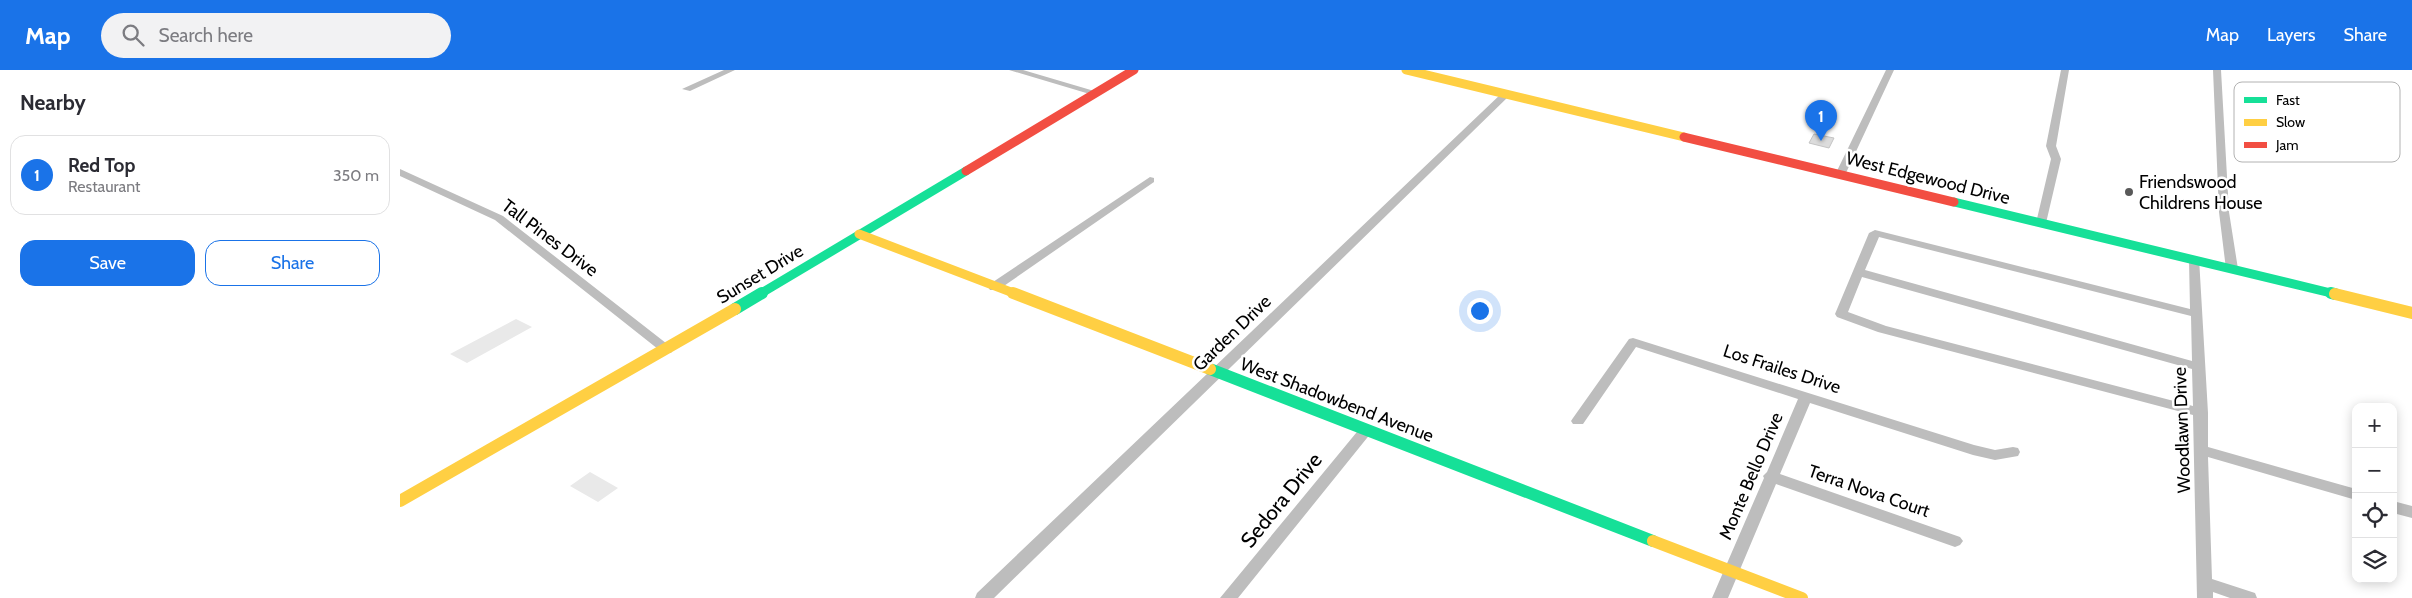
<!DOCTYPE html>
<meta charset="utf-8">
<style>
:root{--surface:#fff;--page:#f2f2f3;--text:#2b2b33;--muted:#7c7c81;--line:#e1e1e2;--accent:#1a73e8}
body{margin:0;font-family:Cabin,sans-serif;background:var(--page);color:var(--text)}
.controls{position:absolute;right:15px;bottom:15px;display:grid;overflow:hidden;border-radius:10px;box-shadow:0 2px 12px #0003}
.controls button{width:45px;height:45px;display:grid;place-items:center;padding:0;border:0;border-bottom:1px solid var(--line);background:var(--surface);color:var(--text);font:25px sans-serif}
.you{position:absolute;left:1079px;top:240px;width:18px;height:18px;margin:-12px;border:4px solid #fff;border-radius:50%;background:#1a73e8;box-shadow:0 0 0 8px #1a73e833}
.badge{display:grid;place-items:center;width:32px;height:32px;border-radius:50%;background:var(--accent);color:#fff;font-size:16px;font-weight:700}
.pin{position:absolute;translate:-50% -41px;filter:drop-shadow(0 1px 2px #0008)}
.pin::after{content:'';position:absolute;top:26px;width:18px;height:15px;background:inherit;clip-path:polygon(0 0,100% 0,50% 100%)}
.list{margin:0;padding:0;list-style:none}
h2{display:flex;justify-content:space-between;align-items:center;height:65px;margin:0;padding:0 20px;font-size:21px}
h2 small{font-size:16px;font-weight:400;color:var(--muted)}
.list li{display:grid;grid-template-columns:32px 1fr auto;gap:15px;align-items:center;box-sizing:border-box;height:80px;margin:0 10px 10px;padding:0 10px;border:1px solid var(--line);border-radius:15px}
.list b{display:block;font-size:19px;white-space:nowrap}
.list p{margin:0;font-size:16px;white-space:nowrap;color:var(--muted)}
.list em{font-size:16px;font-style:normal;color:var(--muted)}
.actions{display:flex;gap:10px;padding:15px 20px}
.actions a{flex:1;padding:11px 0;border:1px solid var(--accent);border-radius:15px;text-align:center;font-size:18px;color:var(--accent)}
.actions .main{background:var(--accent);color:#fff}
.icon{flex:none;width:28px;height:28px;fill:none;stroke:currentColor;stroke-width:2;stroke-linecap:round;stroke-linejoin:round}
.map{position:relative;flex:none;width:2012px;height:528px;overflow:hidden}
header{display:flex;align-items:center;gap:30px;box-sizing:border-box;height:70px;padding:0 25px;background:var(--accent);color:#fff}
header strong{font-size:24px}
nav{display:flex;gap:28px;margin-inline-start:auto;font-size:18px}
.search{width:350px;height:45px;background:var(--page);display:flex;align-items:center;gap:12px;box-sizing:border-box;padding:0 18px;border-radius:28px;color:var(--muted);font-size:19px}
main{display:flex}
aside{flex:1;background:var(--surface)}
.map>svg:first-child{display:block}
</style>
<header>
<strong>Map</strong>
<div class="search"><svg class="icon" aria-label="search" viewBox="0 0 24 24"><circle cx="10" cy="10" r="6"/><path d="M15 15l6 6"/></svg>Search here</div>
<nav><a>Map</a><a>Layers</a><a>Share</a></nav>
</header>
<main>
<aside>
<h2>Nearby<small></small></h2>
<ul class="list">
<li><span class="badge">1</span><div><b>Red Top</b><p>Restaurant</p></div><em>350 m</em></li>
</ul>
<div class="actions"><a class="main">Save</a><a>Share</a></div>
</aside>
<div class="map">
<svg width="2012" height="528" viewBox="0 0 2012 528">
<rect width="100%" height="100%" fill="#fff"/>
<path fill="#e9e9e9" d="M116 249 132 257 67 293 50 284Z
M190 402 218 418 198 432 170 416Z"/>
<path fill="#dcdcdc" stroke="#c4c4c4" d="M1414 64 1434 68 1429 78 1409 73Z"/>
<g fill="none" stroke-linecap="round" stroke-linejoin="round">
<path fill="#bdbdbd" fill-rule="evenodd" d="M324 0H335L290 21 282 19Z
M609 0H623L701 23 693 25Z
M1486 0H1494L1445 105 1444 107H1436L1435 105Z
M1661 0H1669L1656 76 1661 89 1646 153 1641 156 1636 153 1651 89 1646 76Z
M1813 0H1821L1829 142 1838 199 1832 202 1826 199 1819 142Z
M1106 21 1109 22V26L594 528H575L577 523 1103 22Z
M0 99 103 146 271 277 273 280 271 283H263L95 150 0 106Z
M750 107 754 108V112L598 220H590L588 217 590 214Z
M1475 160 1790 239 1789 190 1791 188H1799L1808 343V377L1956 419V430L1808 387 1812 509 1855 523 1857 528H1830L1813 522V528H1797L1793 345 1478 262 1437 247 1435 244 1469 163ZM1479 167 1791 246 1792 291 1465 200ZM1462 207 1792 299 1793 336 1486 256 1448 242Z
M1233 268 1574 375 1595 380 1613 377 1618 378 1620 382 1618 386 1595 390 1573 385 1410 333 1380 404 1560 467 1563 471 1560 475 1555 477 1376 414 1328 528H1312L1364 408 1363 406 1367 402 1398 329 1236 277 1183 354H1173L1171 351 1173 348 1229 269Z
M966 355 971 357 973 360 971 363 838 528H820L961 357Z
M1993 431 2012 436V448L1993 443Z"/>
<path stroke="#16e098" stroke-width="9" d="M1554 132 1935 224
M360 224 566 101"/>
<path stroke="#16e098" stroke-width="12" d="M1931 223 1935 224
M335 239 362 223
M810 299 1253 471"/>
<path stroke="#ffcf43" stroke-width="9" d="M1006 0 1284 67
M459 164 616 224"/>
<path stroke="#ffcf43" stroke-width="12" d="M613 223 810 299
M1935 224 2012 243
M0 431 335 239
M1253 471 1402 528"/>
<path stroke="#f24e42" stroke-width="9" d="M1284 67 1554 132
M566 101 734 0"/>
</g>
<circle fill="#595959" stroke="#fff" stroke-width="2" cx="1729" cy="122" r="5"/>
<g text-anchor="middle" dominant-baseline="central" stroke-width="5" stroke-linejoin="round" paint-order="stroke">
<g font-size="18" fill="#000" stroke="#fff">
<text transform="translate(1528 108) rotate(14)">West Edgewood Drive</text>
<text transform="translate(150 168) rotate(37)">Tall Pines Drive</text>
<text transform="translate(360 204) rotate(-31)">Sunset Drive</text>
<text transform="translate(832 263) rotate(-44)">Garden Drive</text>
<text transform="translate(1382 299) rotate(18)">Los Frailes Drive</text>
<text transform="translate(937 330) rotate(21)">West Shadowbend Avenue</text>
<text transform="translate(1782 360) rotate(-92)">Woodlawn Drive</text>
<text transform="translate(1351 406) rotate(-67)">Monte Bello Drive</text>
<text transform="translate(1469 421) rotate(19)">Terra Nova Court</text>
</g>
<g font-size="18" fill="#000" stroke="#fff" text-anchor="start">
<text x="1739" y="112">Friendswood<tspan x="1739" dy="21">Childrens House</tspan></text>
</g>
<g font-size="21" fill="#000" stroke="#fff">
<text transform="translate(881 430) rotate(-51)">Sedora Drive</text>
</g>
</g>
<rect x="1834" y="12" width="166" height="80" rx="8" fill="#fff" stroke="#b2b2b2" stroke-width="1"/>
<rect x="1844" y="27" width="23" height="6" fill="#16e098"/>
<rect x="1844" y="49" width="23" height="7" fill="#ffcf43"/>
<rect x="1844" y="72" width="23" height="6" fill="#f24e42"/>
<g font-size="14" fill="#000">
<text x="1876" y="35">Fast</text>
<text x="1876" y="57">Slow</text>
<text x="1876" y="80">Jam</text>
</g>
</svg>
<div class="controls">
<button>+</button>
<button>−</button>
<button><svg class="icon" aria-label="locate" viewBox="0 0 24 24"><circle cx="12" cy="12" r="6"/><path d="M12 2v4M12 18v4M2 12h4M18 12h4"/></svg></button>
<button><svg class="icon" aria-label="layers" viewBox="0 0 24 24"><path d="M12 4l9 5-9 5-9-5zM3 14l9 5 9-5"/></svg></button>
</div>
<div class="you"></div>
<div class="pin badge" style="left:1421px;top:71px">1</div>
</div>
</main>
